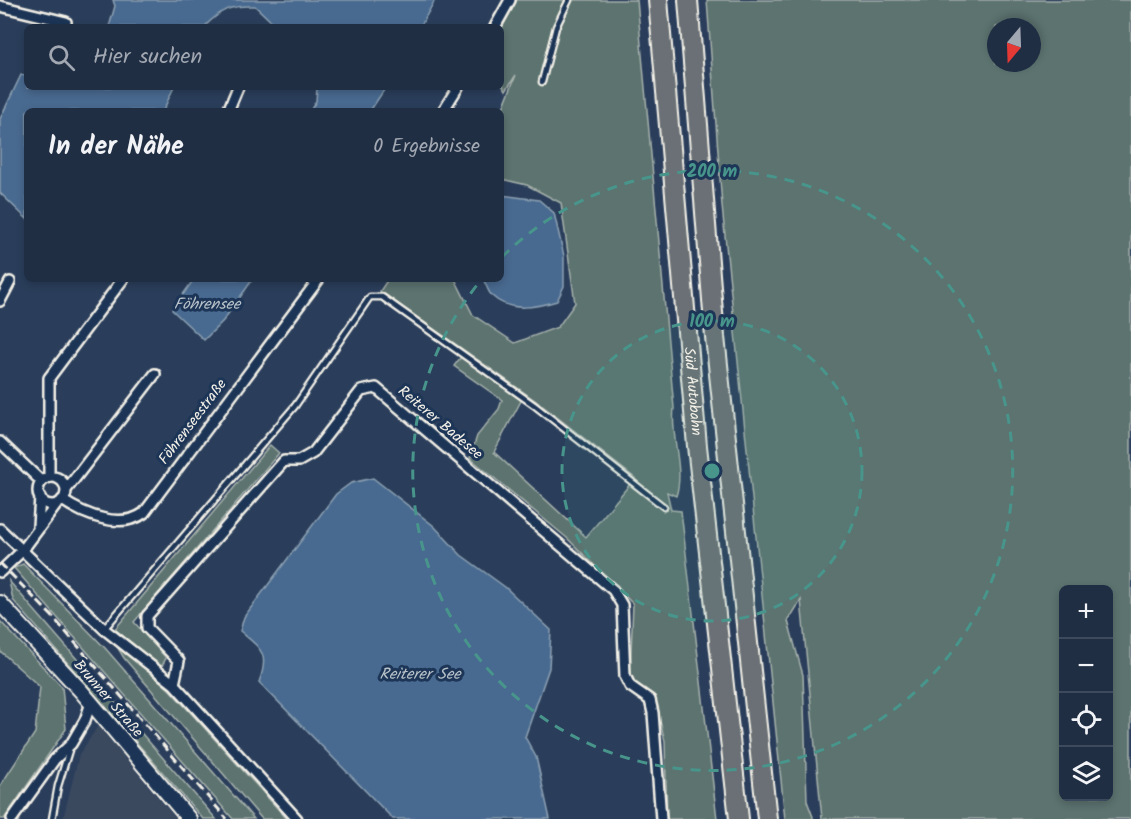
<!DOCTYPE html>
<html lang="de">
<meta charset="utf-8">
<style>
:root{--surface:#202e44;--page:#28364b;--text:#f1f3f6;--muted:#a2a8b2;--line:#3d4a5d}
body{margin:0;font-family:Kalam,sans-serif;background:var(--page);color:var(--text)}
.controls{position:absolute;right:18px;bottom:18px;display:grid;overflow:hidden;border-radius:9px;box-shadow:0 3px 9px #0003}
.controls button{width:54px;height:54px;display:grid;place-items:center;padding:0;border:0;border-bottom:2px solid var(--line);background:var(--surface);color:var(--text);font:30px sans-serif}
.compass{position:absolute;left:987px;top:18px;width:54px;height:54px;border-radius:50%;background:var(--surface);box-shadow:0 3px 9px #0003;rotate:199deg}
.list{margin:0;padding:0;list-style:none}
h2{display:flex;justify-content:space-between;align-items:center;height:78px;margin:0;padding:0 24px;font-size:26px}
h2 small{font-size:20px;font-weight:400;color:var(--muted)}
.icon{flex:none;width:33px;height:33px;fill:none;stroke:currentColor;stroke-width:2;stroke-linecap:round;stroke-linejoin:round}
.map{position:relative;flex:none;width:1131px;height:819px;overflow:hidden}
.search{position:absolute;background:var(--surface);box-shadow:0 3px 9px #0003;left:24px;top:24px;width:480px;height:66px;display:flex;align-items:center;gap:15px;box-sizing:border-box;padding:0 21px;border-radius:9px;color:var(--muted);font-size:22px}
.panel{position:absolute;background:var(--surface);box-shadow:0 3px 9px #0003;left:24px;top:108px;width:480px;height:174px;border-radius:9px}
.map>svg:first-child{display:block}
</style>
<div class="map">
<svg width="1131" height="819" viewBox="0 0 1131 819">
<rect width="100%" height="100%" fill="#2a3e5b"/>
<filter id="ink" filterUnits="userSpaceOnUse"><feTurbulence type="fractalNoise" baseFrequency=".0167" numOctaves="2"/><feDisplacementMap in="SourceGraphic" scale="12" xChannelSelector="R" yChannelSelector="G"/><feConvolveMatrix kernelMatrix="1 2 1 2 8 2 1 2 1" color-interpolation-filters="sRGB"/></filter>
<g filter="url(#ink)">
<path fill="#3a495f" d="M98 726 176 819H63L79 755Z"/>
<path fill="#5c736f" stroke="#a8b2ac" stroke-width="1.5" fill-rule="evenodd" d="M517 0H637L674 408C670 437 685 469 676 496L667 492 671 510 681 511 717 819H667L665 741 655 701 634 685 630 677 633 604 567 538 470 458 477 436 499 409 502 400 454 366 461 357 522 399 494 452 586 537 635 478 539 403 380 291 388 279H455L473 315 515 343 558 327 575 303 561 203 527 185 501 179V113L516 75 506 90 501 82V29Z
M707 0H1131V819H822L801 600 788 621 803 675 807 801 813 817V819H785L722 206ZM996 27H1032V63H996ZM1064 590H1108V796H1064Z
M270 445 279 453 134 622 166 658 161 668 115 629Z
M23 564 105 648 254 819H233L14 568Z
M9 581 216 819H203L13 600Z
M0 621 62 687 66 729 4 819H0V786L35 733 40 687 0 651Z
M113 640 170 690 287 819H262L124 658Z"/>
<path fill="#496b90" stroke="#8da1b3" stroke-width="1.5" d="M113 0H435L420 27H277L255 6C230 5 222 9 204 27H109L115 6Z
M21 75 27 76V87H174L163 111H27V219L0 193V119Z
M317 87H386L370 111H310L316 101Z
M501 195 539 200 554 213 564 256V286L557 301C537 307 510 313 492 296 488 292 486 284 483 279H501Z
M194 279H253L223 321 204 340 172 310Z
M373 478 434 526 461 555 505 587 551 630 549 668 525 737 536 757 550 819H393L259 682C270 653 261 649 240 631L244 617 336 494 351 483Z"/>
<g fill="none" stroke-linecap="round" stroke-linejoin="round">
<g stroke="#f4f1e8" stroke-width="9">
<path id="lane" d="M542 82 556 27 569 0
M104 629 295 406 370 297H382L534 405 664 507
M52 819 58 786 69 750"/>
</g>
<g stroke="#f4f1e8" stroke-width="14">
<path id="street" d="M0 6 66 22
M495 27 510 0
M228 111 238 87
M443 111 458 87
M0 301 10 282
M0 442 41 481
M49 477V378L123 279
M38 491a14 14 0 1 1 28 0a14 14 0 1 1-28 0Z
M66 490 155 374
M62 500C84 515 121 530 144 513L319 279
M38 526 40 497
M0 529 104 629 174 684 297 819
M0 572 22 551 57 504
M174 684 179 661 147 628V616L284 461H299L313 453 361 391 376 388 613 590 622 605 625 676 630 686 650 700 653 713 661 819
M12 819 55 759 71 744 85 720 91 703"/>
</g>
<g stroke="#f4f1e8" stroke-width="18">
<path id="secondary" d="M0 603 82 692 189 819"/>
</g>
<g stroke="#f4f1e8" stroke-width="22">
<g id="highway">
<path id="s1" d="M658 0 697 446 739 819"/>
<path d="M688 0 715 337 767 819"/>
</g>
</g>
<use href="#lane" stroke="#1d3557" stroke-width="4.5"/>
<use href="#street" stroke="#1d3557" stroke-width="9"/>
<use href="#secondary" stroke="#1d3557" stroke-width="14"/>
<use href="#highway" stroke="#6a7074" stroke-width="18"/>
<path stroke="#f4f1e8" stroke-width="3" stroke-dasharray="9 4.5" stroke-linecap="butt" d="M0 563 52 616 227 819"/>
</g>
</g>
<circle cx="712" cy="471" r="150" fill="#48958c" fill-opacity=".12"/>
<g fill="none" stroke="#48958c" stroke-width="3" stroke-dasharray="10 8">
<circle cx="712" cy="471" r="150"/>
<path d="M502 257A300 300 0 1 1 481 280"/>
</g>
<g text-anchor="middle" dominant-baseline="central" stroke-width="6" stroke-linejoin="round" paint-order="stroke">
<g font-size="15" fill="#f4f1e8" stroke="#1d3557">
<text stroke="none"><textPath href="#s1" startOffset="393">Süd Autobahn</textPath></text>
<text transform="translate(193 422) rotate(-53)">Föhrenseestraße</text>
<text transform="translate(440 423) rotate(40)">Reiterer Badesee</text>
<text transform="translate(108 699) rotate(49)">Brunner Straße</text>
</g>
<g font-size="16" font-style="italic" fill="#b8c2c9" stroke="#1d3557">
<text x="207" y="304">Föhrensee</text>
<text x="420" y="674">Reiterer See</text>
</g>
</g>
<circle cx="712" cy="471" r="9" fill="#48958c" stroke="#1d3557" stroke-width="3"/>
<g font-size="18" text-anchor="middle" font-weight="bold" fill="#48958c" stroke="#1d3557" stroke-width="6" stroke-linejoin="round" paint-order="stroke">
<text x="712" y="177">200 m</text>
<text x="712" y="327">100 m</text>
</g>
</svg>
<div class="controls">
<button>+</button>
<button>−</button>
<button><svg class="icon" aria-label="locate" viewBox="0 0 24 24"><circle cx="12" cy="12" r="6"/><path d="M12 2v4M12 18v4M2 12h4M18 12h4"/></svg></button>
<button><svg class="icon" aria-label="layers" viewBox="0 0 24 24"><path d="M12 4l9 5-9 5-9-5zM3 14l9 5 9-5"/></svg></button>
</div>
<svg class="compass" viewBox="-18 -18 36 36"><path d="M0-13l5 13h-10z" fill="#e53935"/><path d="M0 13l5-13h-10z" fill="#a2a8b2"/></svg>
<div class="search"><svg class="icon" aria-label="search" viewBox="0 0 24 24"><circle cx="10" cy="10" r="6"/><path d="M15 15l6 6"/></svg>Hier suchen</div>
<section class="panel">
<h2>In der Nähe<small>0 Ergebnisse</small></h2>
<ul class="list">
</ul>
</section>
</div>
